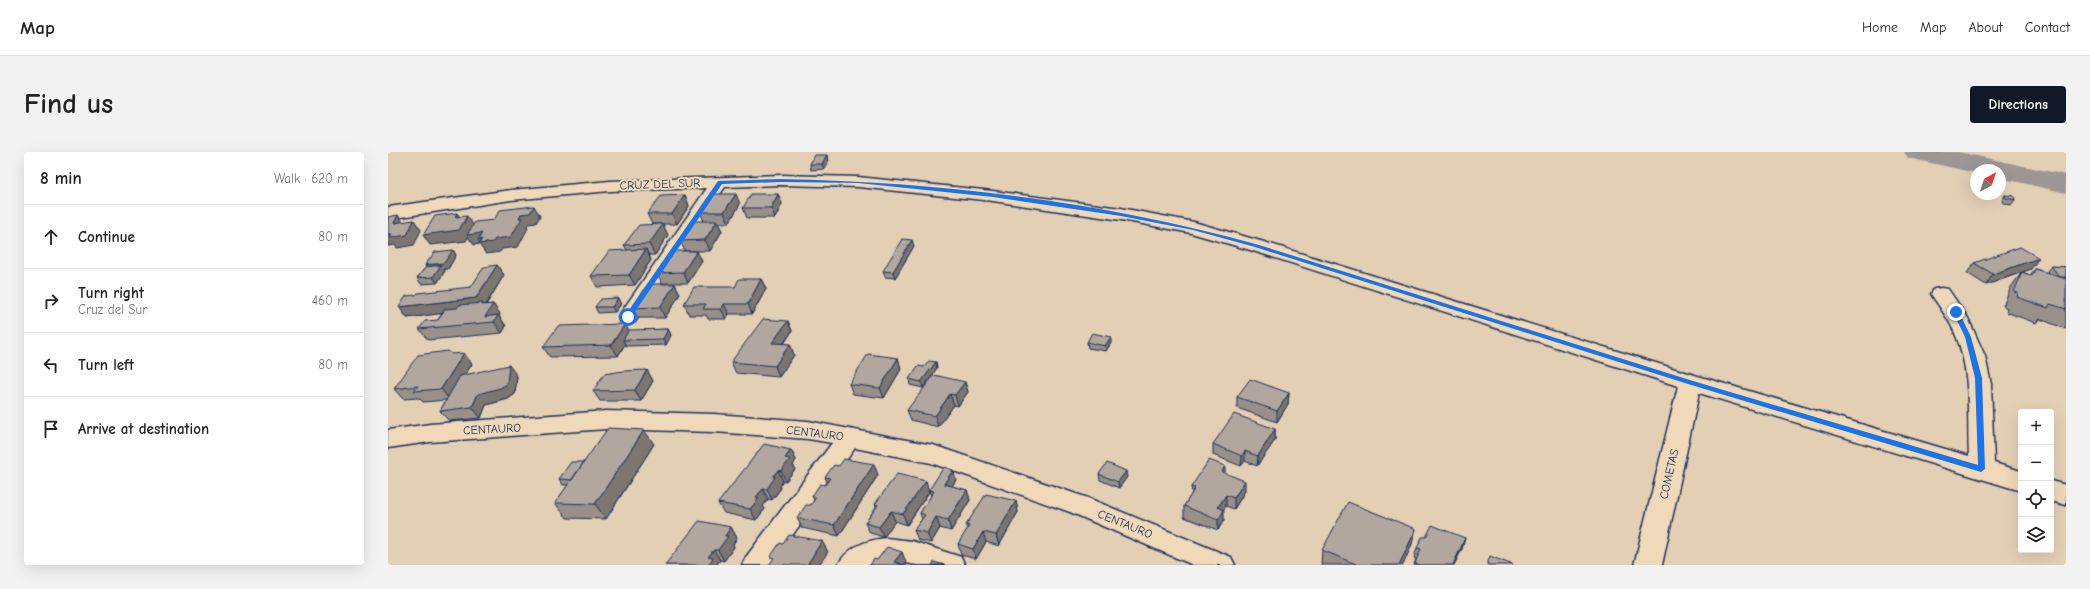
<!DOCTYPE html>
<meta charset="utf-8">
<style>
:root{--surface:#fff;--page:#f2f2f2;--text:#222;--muted:#767676;--line:#e0e0e0;--accent:#111827}
body{margin:0;font-family:"Comic Neue",sans-serif;background:var(--page);color:var(--text)}
.controls{position:absolute;right:12px;bottom:12px;display:grid;overflow:hidden;border-radius:4px;box-shadow:0 4px 16px #0002}
.controls button{width:36px;height:36px;display:grid;place-items:center;padding:0;border:0;border-bottom:1px solid var(--line);background:var(--surface);color:var(--text);font:20px sans-serif}
.compass{position:absolute;left:1582px;top:12px;width:36px;height:36px;border-radius:50%;background:var(--surface);box-shadow:0 4px 16px #0002;rotate:40deg}
.stop{position:absolute;width:12px;height:12px;margin:-9px;border:3px solid #1a73e8;border-radius:50%;background:#fff}
.stop.end{background:#1a73e8;border-color:#fff;box-shadow:0 1px 4px #0008}
.list{margin:0;padding:0;list-style:none}
h2{display:flex;justify-content:space-between;align-items:center;height:52px;margin:0;padding:0 16px;font-size:17px}
h2 small{font-size:13px;font-weight:400;color:var(--muted)}
.list li{display:grid;grid-template-columns:26px 1fr auto;gap:12px;align-items:center;box-sizing:border-box;height:64px;padding:0 16px;border-top:1px solid var(--line)}
.list b{display:block;font-size:15px;white-space:nowrap}
.list p{margin:0;font-size:13px;white-space:nowrap;color:var(--muted)}
.list em{font-size:13px;font-style:normal;color:var(--muted)}
.icon{flex:none;width:22px;height:22px;fill:none;stroke:currentColor;stroke-width:2;stroke-linecap:round;stroke-linejoin:round}
.map{position:relative;flex:none;width:1678px;height:413px;overflow:hidden;border-radius:4px}
header{display:flex;align-items:center;gap:24px;box-sizing:border-box;height:56px;padding:0 20px;background:var(--surface);border-bottom:1px solid var(--line)}
header strong{font-size:19px}
nav{display:flex;gap:22px;margin-inline-start:auto;font-size:14px}
.intro{display:flex;align-items:center;justify-content:space-between;box-sizing:border-box;height:96px;padding:0 24px}
h1{margin:0;font-size:28px}
.button{padding:10px 18px;border-radius:4px;background:var(--accent);color:#fff;font-size:14px;font-weight:700}
main{display:flex;gap:24px;padding:0 24px}
aside{flex:1;background:var(--surface);border-radius:4px;box-shadow:0 4px 16px #0002}
.map>svg:first-child{display:block}
</style>
<header>
<strong>Map</strong>
<nav><a>Home</a><a>Map</a><a>About</a><a>Contact</a></nav>
</header>
<div class="intro"><h1>Find us</h1><a class="button">Directions</a></div>
<main>
<aside>
<h2>8 min<small>Walk · 620 m</small></h2>
<ul class="list">
<li><svg class="icon" aria-label="ahead" viewBox="0 0 24 24"><path d="M12 20V5M6 11l6-6 6 6"/></svg><div><b>Continue</b></div><em>80 m</em></li>
<li><svg class="icon" aria-label="right" viewBox="0 0 24 24"><path d="M7 20v-9h11M14 6l5 5-5 5"/></svg><div><b>Turn right</b><p>Cruz del Sur</p></div><em>460 m</em></li>
<li><svg class="icon" aria-label="left" viewBox="0 0 24 24"><path d="M17 20v-9H6M10 6l-5 5 5 5"/></svg><div><b>Turn left</b></div><em>80 m</em></li>
<li><svg class="icon" aria-label="arrive" viewBox="0 0 24 24"><path d="M6 21V4h12l-3 4 3 4H6"/></svg><div><b>Arrive at destination</b></div></li>
</ul>
</aside>
<div class="map">
<svg width="1678" height="413" viewBox="0 0 1678 413">
<rect width="100%" height="100%" fill="#e3cfb4"/>
<filter id="ink" filterUnits="userSpaceOnUse"><feTurbulence type="fractalNoise" baseFrequency=".025" numOctaves="2"/><feDisplacementMap in="SourceGraphic" scale="8" xChannelSelector="R" yChannelSelector="G"/><feConvolveMatrix kernelMatrix="1 2 1 2 8 2 1 2 1" color-interpolation-filters="sRGB"/></filter>
<g filter="url(#ink)">
<g fill="none" stroke-linecap="round" stroke-linejoin="round">
<path fill="#9c9695" fill-rule="evenodd" d="M1516 0H1570L1678 23V41L1612 26V18H1588V21L1520 6Z"/>
<g stroke="#1b2f5e" stroke-width="3">
<path id="minor" d="M393 23 470 25 605 39 733 56 806 70 876 90 1310 224 1581 304C1579 261 1584 219 1566 179 1560 166 1551 154 1543 142L1546 137 1553 136 1560 137 1580 166 1597 204 1603 232 1606 311 1633 319V339L1311 241 1274 413H1246L1290 234 862 98 803 81 733 68 605 49 470 35 393 33 337 35 247 170 240 172 233 170 230 165 319 36 222 39 123 48 0 67V55L123 38 222 29Z
M218 259 326 262 420 269 545 293 700 346 843 405 847 413H805L682 360 543 311 467 296 383 413H354L358 405 444 291 420 287 326 280 218 277 42 290 0 296V278L42 272Z
M1663 329 1678 333V353L1663 349Z
M498 386 524 389 573 405 577 413H529L498 408 489 409 482 413H450C460 394 479 388 498 386Z"/>
</g>
<use href="#minor" fill="#f0d9b9" fill-rule="evenodd"/>
</g>
<path fill="#989089" stroke="#1b2f5e" d="M441 8 436 17 423 18 422 12Z
M390 42 394 52 387 66H359L355 56Z
M297 43 301 54 289 72H264L259 62Z
M1617 43 1627 48 1623 53 1615 51 1614 48Z
M352 52 341 71H330L334 79 322 99H297L292 89 316 69 312 60Z
M280 83 267 103H261L263 108 247 133 209 135 203 124 239 98 236 93Z
M526 94 507 126 497 125 495 119Z
M65 98 68 103 60 117H56L57 119 49 131 33 132 29 126 38 115 37 113Z
M314 109 300 131H274L269 121Z
M1586 111 1643 117 1598 133 1579 121Z
M109 113 116 123 98 153 105 152 112 162 111 164 118 174 114 181 40 188 31 177 50 168 54 161 19 166 83 135Z
M1663 114 1678 115V177L1652 167 1648 171 1618 160 1619 156 1615 154 1623 135 1634 120 1642 123 1647 117 1661 121 1659 119Z
M373 127 378 137 364 162H341L338 167H320L318 163H301L296 152 347 135Z
M287 132 292 142 277 166H250L244 156Z
M233 152 227 160 210 161 207 155Z
M400 169 404 179 396 192H402L406 203 391 225 348 221 343 210Z
M280 177 283 183 278 193 238 194 237 192 230 204 162 205 155 195 240 179Z
M699 190 723 191 718 199 700 196Z
M64 202 84 212 77 223 129 224 127 242 120 247 98 253 93 266 61 269 52 259 58 248 35 250 31 246 15 247 6 237Z
M510 206 513 217 496 246 465 242 461 232Z
M548 210 549 216 535 236 522 233 521 227 536 215Z
M259 218 265 229 253 249H212L205 239Z
M577 230 580 240 570 254 566 253 550 275 523 268 519 258Z
M901 241 900 252 889 270 849 256V245Z
M887 277V288L869 314 857 309 853 314 825 303V292Z
M266 292 218 367 179 366 167 351 180 333H175L171 327 196 310Z
M403 298 408 308 405 313 407 317 398 329H395L392 334 393 336 384 348 380 347 375 354 377 357 368 368 336 361 330 351Z
M565 318 568 328 564 334 579 338 582 348 563 379 552 376 543 391 530 388 526 378 534 367 532 361 543 344 541 338Z
M837 321 857 339 846 357 838 354 835 358 836 368 830 378 796 365V354L804 341 803 335Z
M711 322 739 325 731 336 712 328Z
M490 323 451 384 414 376 409 366 423 353 426 348 424 344 437 333 439 330 437 325Z
M538 329 541 340 519 373 507 369 496 385 482 381 477 371 488 355 487 352Z
M628 349 630 360 611 394 598 390 588 407 573 403 570 392 580 377 578 373Z
M343 375 349 386 345 392 346 395 336 409 332 408 329 412 330 413H277Z
M1038 385 1077 386 1074 397 1066 413H1026L1028 407 1026 406 1029 396Z
M1024 392 1015 413H933L934 398Z"/>
<path fill="#7c756f" stroke="#1b2f5e" d="M439 3 441 8 436 17 434 12Z
M348 42 352 52 341 71 336 60Z
M390 42 394 52 387 66 383 56Z
M297 43 301 54 289 72 284 62Z
M146 54 152 64 148 71 140 72 139 74 140 76 130 95 114 97 112 100 98 102 91 92 86 93 80 85 78 89 42 93 35 83 67 65 69 61 76 71 79 64 86 74 94 81 107 87 131 66 133 62Z
M10 63 17 73 6 71Z
M26 68 33 78 26 93 9 96 7 93 0 94V82Z
M329 69 334 79 322 99 317 88Z
M275 72 280 83 267 103 261 92Z
M524 88 526 94 507 126 505 120Z
M258 97 263 108 247 133 241 123Z
M65 98 68 103 60 117H56L57 119 49 131 37 113Z
M309 99 314 109 300 131 295 120Z
M1651 106 1643 117 1598 133 1605 122Z
M109 113 116 123 97 154 105 152 112 162 111 164 118 174 114 181 106 170 97 165 96 156 19 166 11 155 88 146Z
M373 127 378 137 364 162 360 152Z
M287 132 292 142 277 166 272 155Z
M230 146 233 152 227 160 224 155Z
M336 152 341 162 338 167 333 157Z
M400 169 404 179 389 201 384 191Z
M237 172 243 183 235 188 237 192 230 204 223 193Z
M280 177 283 183 278 193 275 187Z
M723 185V191L718 199 717 194Z
M402 192 406 203 391 225 387 214Z
M76 201 84 212 61 247 53 237Z
M510 206 513 217 496 246 492 236Z
M548 210 549 216 535 236 533 230Z
M121 213 129 224 127 242 120 247 98 253 93 266 84 255 90 242Z
M259 218 265 229 253 249 247 238Z
M577 230 580 240 570 254 567 243Z
M901 241 900 252 889 270V259Z
M562 242 566 253 550 275 547 264Z
M887 277V288L869 314 870 304Z
M256 278 266 292 218 367 207 352Z
M403 298 408 308 405 313 407 317 398 329 393 319 397 306Z
M857 299V309L853 314 854 304Z
M486 312 490 323 451 384 446 373Z
M837 314V324L834 320Z
M390 318 395 329 392 334 393 336 384 348 379 337 385 325Z
M565 318 568 328 559 342 556 332Z
M738 319 739 325 731 336 730 330Z
M538 329 541 340 519 373 515 362Z
M857 329V339L846 357V346Z
M375 337 380 347 375 354 377 357 368 368 362 357 368 345Z
M579 338 582 348 563 379 560 368Z
M838 343V354L830 366V355Z
M628 349 630 360 611 394 608 383Z
M836 358V368L830 378V368Z
M503 359 507 369 496 385 491 375Z
M548 365 552 376 543 391 539 381Z
M343 375 349 386 345 392 346 395 336 409 330 398 337 384Z
M1028 377 1024 392 1015 413H1011Z
M595 380 598 390 588 407 585 397Z
M1077 386 1074 397 1066 413H1065Z
M434 389 440 400 431 413H419Z
M326 398 332 408 329 412 330 413H320V405Z
M514 400 518 410 516 413 506 410Z"/>
<path fill="#b1a79f" stroke="#1b2f5e" d="M427 3H439L434 12H422Z
M324 42H348L336 60H312Z
M363 42H390L383 56H355Z
M297 43 284 62H259L273 44Z
M1617 43 1626 44 1627 48 1618 46Z
M146 54 142 61 133 62 131 66H134L123 85 107 87 105 90 91 92 94 87 90 88 94 81 79 83 87 70 106 68 112 58Z
M69 61 67 65 79 64 71 78 35 83 47 64Z
M10 63 6 71 26 68 19 83 1 86 4 82H0V65Z
M305 69H329L317 88 292 89Z
M275 72 261 92 236 93 251 73Z
M514 87 524 88 505 120 495 119Z
M1632 95 1651 106 1605 122 1586 111Z
M258 97 241 123 203 124 221 99Z
M65 98 56 111 37 113 47 100Z
M284 99H309L295 120 269 121Z
M53 113 45 125 29 126 38 115Z
M109 113 88 146 11 155 18 144 28 143 30 141 83 135 96 115Z
M1663 114 1678 115V125H1672Z
M1647 117 1678 127V157L1662 152 1660 156 1629 145 1630 141 1626 140 1634 120 1644 124Z
M351 127H373L360 152H336L333 157H315L318 152H296L306 135H347Z
M260 132H287L272 155 244 156Z
M230 146 224 155H207L213 147Z
M95 151 94 153 105 152 97 165 110 163 106 170 31 177 37 169 50 168 57 157 69 156 71 153Z
M375 167 400 169 384 191 402 192 387 214 343 210Z
M237 172 223 193 155 195 170 174Z
M280 177 275 187 235 188 241 178Z
M704 181 723 185 717 194 699 190Z
M60 199 64 202 76 201 53 237 26 239 30 234 6 237 30 203Z
M480 202 510 206 492 236 461 232Z
M541 209 548 210 533 230 521 227 530 214 536 215Z
M121 213 119 232 112 236 90 242 84 255 52 259 72 224Z
M259 218 247 238 205 239 216 222 235 219Z
M546 223 577 230 567 243 562 242 547 264 519 258Z
M862 227 901 241 889 259 849 245Z
M846 262 887 277 870 304 857 299 854 304 825 292Z
M220 276 256 278 207 352 167 351Z
M376 292 403 298 397 306 402 307 393 319 390 318 385 325H387L379 337H375L368 345 371 346 362 357 330 351Z
M456 307 486 312 446 373 409 366 418 353H423L428 345 424 344 432 332 437 333 442 326 437 325 446 313 451 314Z
M821 308 837 314 834 320 857 329 846 346 838 343 830 355 836 358 830 368 796 354 807 336 803 335Z
M183 310H196L184 328 171 327Z
M719 311 738 319 730 330 711 322Z
M556 315 565 318 556 332 579 338 560 368 548 365 539 381 526 378 537 363 532 361 546 339 541 338Z
M509 322 538 329 515 362 503 359 491 375 477 371 490 353 487 352Z
M598 342 628 349 608 383 595 380 585 397 570 392 581 374 578 373Z
M960 350 1028 377 1011 413H970L934 398Z
M311 369 343 375 337 384H340L330 398H326L320 405 325 406 320 413H277Z
M1044 373 1077 386 1065 413H1031L1027 411 1033 397 1029 396 1034 385H1038Z
M401 383 434 389 419 413H381L386 406 382 405 392 391 395 392Z
M499 395 514 400 506 410 516 413H482L486 407 489 408Z
M1102 404 1125 413H1099Z
M546 410 557 413H544Z"/>
</g>
<path fill="#1a73e8" d="M393 27C552 30 718 50 871 93L1305 229 1590 313 1587 226 1577 185 1565 160 1568 158 1571 160 1583 185 1594 226 1597 317 1593 320 1300 232 867 95 805 78 733 64 605 45 470 31 393 30 334 32 242 167H237V164L330 29Z"/>
<g text-anchor="middle" dominant-baseline="central" stroke-width="4" stroke-linejoin="round" paint-order="stroke">
<g font-size="12" fill="#1b2f5e" stroke="#f0d9b9">
<text transform="translate(272 32) rotate(-2)">CRUZ DEL SUR</text>
<text transform="translate(104 277) rotate(-3)">CENTAURO</text>
<text transform="translate(427 281) rotate(7)">CENTAURO</text>
<text transform="translate(1281 322) rotate(-77)">COMETAS</text>
<text transform="translate(737 372) rotate(22)">CENTAURO</text>
</g>
</g>
</svg>
<div class="controls">
<button>+</button>
<button>−</button>
<button><svg class="icon" aria-label="locate" viewBox="0 0 24 24"><circle cx="12" cy="12" r="6"/><path d="M12 2v4M12 18v4M2 12h4M18 12h4"/></svg></button>
<button><svg class="icon" aria-label="layers" viewBox="0 0 24 24"><path d="M12 4l9 5-9 5-9-5zM3 14l9 5 9-5"/></svg></button>
</div>
<svg class="compass" viewBox="-18 -18 36 36"><path d="M0-13l5 13h-10z" fill="#e53935"/><path d="M0 13l5-13h-10z" fill="#767676"/></svg>
<div class="stop" style="left:240px;top:165px"></div>
<div class="stop end" style="left:1568px;top:160px"></div>
</div>
</main>
